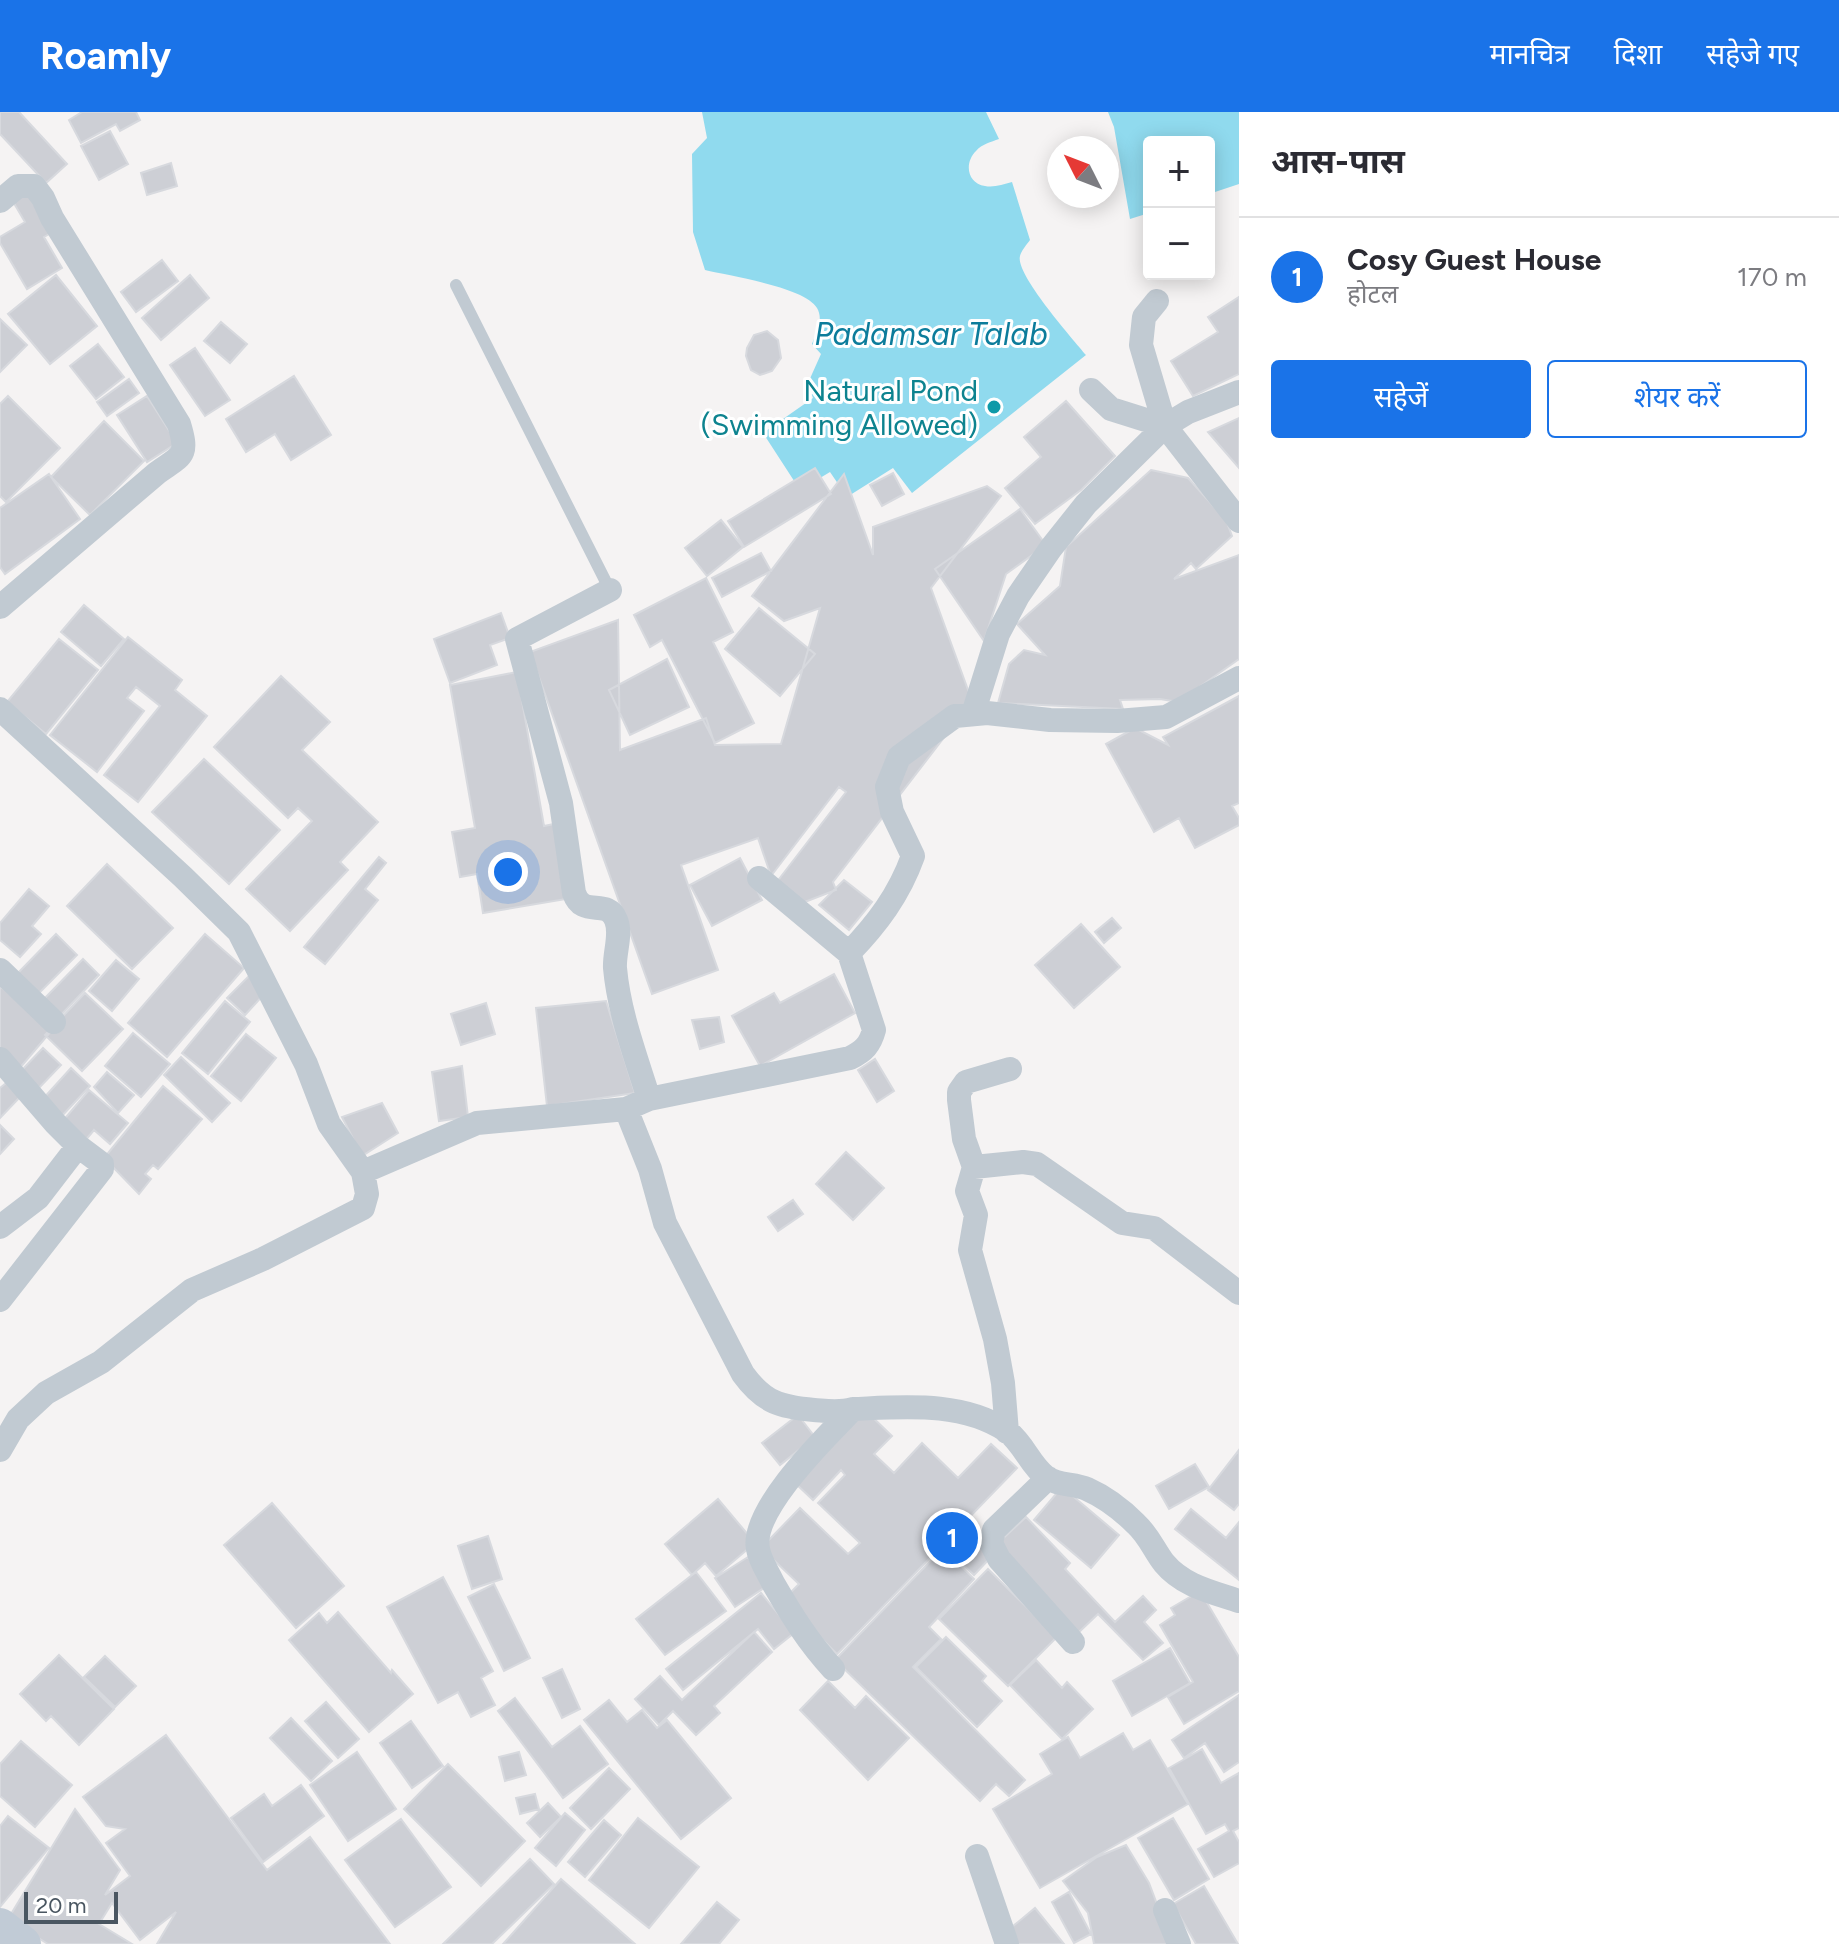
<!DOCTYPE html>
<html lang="hi">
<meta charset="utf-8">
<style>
:root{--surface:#fff;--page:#f7f7f7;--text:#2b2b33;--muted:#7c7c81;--line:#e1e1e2;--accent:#1a73e8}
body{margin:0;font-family:Figtree,"Noto Sans Devanagari",sans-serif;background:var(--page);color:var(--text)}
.controls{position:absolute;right:24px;top:24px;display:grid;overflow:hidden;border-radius:8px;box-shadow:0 4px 20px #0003}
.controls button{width:72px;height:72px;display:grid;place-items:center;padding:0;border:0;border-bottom:2px solid var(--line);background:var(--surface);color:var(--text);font:40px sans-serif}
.compass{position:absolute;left:1047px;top:24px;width:72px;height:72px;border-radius:50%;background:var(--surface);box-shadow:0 4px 20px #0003;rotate:312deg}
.scale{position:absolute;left:24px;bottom:20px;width:94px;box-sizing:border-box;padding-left:8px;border:4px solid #4a5661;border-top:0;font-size:22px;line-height:28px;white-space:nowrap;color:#4a5661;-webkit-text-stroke:6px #fff;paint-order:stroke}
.you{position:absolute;left:508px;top:760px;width:28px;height:28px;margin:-20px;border:6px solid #fff;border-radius:50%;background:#1a73e8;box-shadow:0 0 0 12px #1a73e833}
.badge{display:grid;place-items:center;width:52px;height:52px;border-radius:50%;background:var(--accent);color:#fff;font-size:26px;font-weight:700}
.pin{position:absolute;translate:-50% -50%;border:4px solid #fff;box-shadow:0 2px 8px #0006}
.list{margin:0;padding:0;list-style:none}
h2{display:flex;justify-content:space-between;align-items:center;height:104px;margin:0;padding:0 32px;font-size:34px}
h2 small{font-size:26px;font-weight:400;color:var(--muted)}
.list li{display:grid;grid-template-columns:52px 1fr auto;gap:24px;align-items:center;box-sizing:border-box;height:120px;padding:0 32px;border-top:2px solid var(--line)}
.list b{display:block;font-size:30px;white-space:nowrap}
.list p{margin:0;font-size:26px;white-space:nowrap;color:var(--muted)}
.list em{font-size:26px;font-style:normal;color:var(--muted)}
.actions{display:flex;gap:16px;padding:24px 32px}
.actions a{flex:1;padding:18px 0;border:2px solid var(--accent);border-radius:8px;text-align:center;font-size:28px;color:var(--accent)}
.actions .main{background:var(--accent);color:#fff}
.map{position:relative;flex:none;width:1239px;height:1832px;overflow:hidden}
header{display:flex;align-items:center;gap:48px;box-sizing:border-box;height:112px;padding:0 40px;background:var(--accent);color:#fff}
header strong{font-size:38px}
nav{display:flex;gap:44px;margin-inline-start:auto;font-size:28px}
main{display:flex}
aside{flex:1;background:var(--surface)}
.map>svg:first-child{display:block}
</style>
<header>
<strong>Roamly</strong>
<nav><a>मानचित्र</a><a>दिशा</a><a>सहेजे गए</a></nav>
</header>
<main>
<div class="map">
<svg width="1239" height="1832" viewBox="0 0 1239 1832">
<rect width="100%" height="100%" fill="#f5f3f3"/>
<path fill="#90daee" d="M702 0H986L999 27C991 30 982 32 976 39 964 51 967 71 985 74 994 76 1003 72 1012 70L1030 128C1027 132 1021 139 1020 144 1015 162 1073 227 1086 243L912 381 893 356 847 385 830 360 800 378 763 321 813 286 808 271 821 242 812 232C816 221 824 208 817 196 805 175 730 164 705 158L693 120 692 42 707 26Z
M1108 0H1239V72L1209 82V30H1149V101L1130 107 1114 15Z"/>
<path fill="#cdcfd5" stroke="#d7d9de" stroke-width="2" d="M0 0H19L67 52 46 71 0 22Z
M82 0H136L140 8 120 19 116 12 81 31 69 8Z
M110 19 128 52 99 68 81 34Z
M171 51 177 74 147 83 141 61Z
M27 80 51 121 44 125 62 156 27 177 0 131V125L25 110 12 88Z
M162 148 178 169 136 200 121 180Z
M56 163 97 214 50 252 8 202Z
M190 163 209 186 161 228 142 206Z
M1239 185V262L1193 284 1171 249 1218 220 1208 205Z
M0 207 27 233 0 260Z
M221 210 247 232 230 251 204 229Z
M767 219 778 228 781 246 772 259 760 263 751 258 746 244 747 236 754 223Z
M98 232 124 265 96 287 70 254Z
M195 236 230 288 205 304 170 253Z
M294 264 331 323 291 348 275 322 246 340 226 307Z
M129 267 139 281 107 304 97 290Z
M8 284 60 336 6 390 0 384V292Z
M147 284 177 331 147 350 117 303Z
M1066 289 1115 344 1081 378 1035 412 1005 376 1041 345 1024 325Z
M1239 306V356L1208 320Z
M104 309 144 349 90 403 51 365Z
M815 356 831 382 744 435 728 409Z
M1151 358 1188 366 1226 408 1232 424 1196 457 1191 451 1174 467 1239 443V547L1178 590 1160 587 1120 588 1123 597 998 591 1009 552 1024 538 1045 543 1017 512 1060 474 1066 435Z
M893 361 904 382 882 394 870 373Z
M49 362 80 407 5 462 0 455V396Z
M844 362 873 443V415L987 374 1001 384 931 476 972 589 833 770 836 778 802 791 776 771 846 680 839 675 771 764 758 726 681 753 718 858 652 882 530 540 618 508 620 638 706 606 715 633 781 632 820 496 784 509 752 484Z
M1020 397 1046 433 1006 462 984 529 935 457Z
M721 408 743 435 707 464 685 436Z
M761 441 771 459 722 485 712 466Z
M706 466 733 520 713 530 754 611 715 631 662 528 650 535 634 503Z
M84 493 124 527 101 554 61 520Z
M759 496 815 542 780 584 725 537Z
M501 501 510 526 490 533 497 553 450 571 434 527Z
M128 525 182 568 175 578 207 604 138 690 104 663 160 594 136 575 127 586 144 599 97 660 50 623Z
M59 527 98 558 46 622 7 590Z
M667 547 689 595 630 623 609 578Z
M517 560 544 714 559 711 572 786 483 801 477 762 460 765 452 720 475 716 450 573Z
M281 564 330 610 302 638 378 710 340 750 348 758 290 819 246 777 312 709 298 696 288 706 214 635Z
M1239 584V691L1232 694 1239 706V713L1195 736 1179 706 1154 720 1106 632 1135 616 1168 633 1163 625Z
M204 647 280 718 229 772 152 700Z
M379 745 386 751 365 777 378 788 325 852 304 835Z
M740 746 762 788 712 814 690 773Z
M107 752 173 816 132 857 67 794Z
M844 768 872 790 849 818 819 793Z
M29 777 49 794 32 814 41 822 20 845 0 828V811Z
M1112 806 1121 816 1104 831 1095 820Z
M1081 812 1120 855 1074 896 1035 853Z
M56 822 77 843 36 884 15 864Z
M205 822 244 856 167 945 128 911Z
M83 847 99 863 59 905 42 889Z
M116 848 139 867 112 899 89 879Z
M252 861 266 880 245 903 227 886Z
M834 862 855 901 760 954 732 904 774 881 780 891Z
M0 874 52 918 19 957 0 940Z
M85 881 123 917 82 959 45 923Z
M225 889 250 910 208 962 182 941Z
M606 889 635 981 547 994 536 896Z
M486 891 495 922 461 933 451 902Z
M719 905 724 930 700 937 692 908Z
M133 921 170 952 141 985 105 954Z
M246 922 276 946 241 989 211 964Z
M43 936 61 953 36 979 19 961Z
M181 945 230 991 212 1010 164 963Z
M875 947 894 979 877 990 858 958Z
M462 954 468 1005 439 1009 432 960Z
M71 956 90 974 59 1007 41 989Z
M107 960 134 983 118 1001 94 975Z
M6 971 20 985 0 1006V976Z
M163 974 202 1007 158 1057 153 1053 145 1062 151 1067 139 1082 104 1046Z
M89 978 128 1011 110 1032 94 1018 84 1030 61 1011Z
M382 991 398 1021 362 1044 342 1005Z
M0 1013 14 1027 0 1042Z
M846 1040 884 1076 853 1108 816 1072Z
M793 1088 803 1102 778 1119 768 1105Z
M865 1298 892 1324 874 1342 894 1361 922 1331 958 1366 991 1332 1017 1356 837 1542 783 1488 799 1472 761 1436 800 1396 848 1442 860 1431 818 1391 845 1363 841 1358 813 1388 795 1371Z
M798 1303 815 1325 780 1353 762 1331Z
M1239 1338V1392L1234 1398 1208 1378Z
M1195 1352 1209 1375 1169 1397 1156 1374Z
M1062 1375 1119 1423 1091 1456 1034 1408Z
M718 1387 755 1431 716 1464 705 1451 692 1463 665 1432Z
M272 1391 344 1474 296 1516 224 1433Z
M1191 1397 1226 1426 1239 1410V1468L1175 1417Z
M1026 1405 1070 1451 1065 1457 1115 1510 1143 1484 1156 1498 1144 1510 1163 1531 1143 1548 1098 1502 1078 1521 995 1434Z
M968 1419 993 1443 974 1463 949 1440Z
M488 1424 502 1467 472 1477 458 1434Z
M943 1436 974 1467 929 1515 941 1527 913 1555 1025 1668 1009 1684 996 1672 980 1689 835 1548Z
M748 1445 767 1474 735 1495 715 1466Z
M988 1457 1057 1525 1008 1574 939 1507Z
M696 1460 726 1499 665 1543 636 1507Z
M443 1465 493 1559 481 1566 495 1593 471 1605 458 1580 438 1591 387 1495Z
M494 1472 530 1546 504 1559 468 1485Z
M1200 1479 1239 1545V1579L1184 1612 1168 1585 1193 1570 1160 1513 1175 1503 1171 1496Z
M761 1481 794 1521 774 1537 758 1517 683 1578 666 1557Z
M338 1500 391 1561 392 1558 413 1582 369 1620 289 1528 319 1501 327 1511Z
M754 1520 772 1540 714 1594 720 1601 696 1623 673 1599 659 1613 635 1587 660 1564 682 1588Z
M946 1525 986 1564 982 1569 1002 1589 977 1615 916 1555Z
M1170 1536 1190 1571 1132 1604 1113 1569Z
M59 1543 114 1597 79 1633 51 1604 46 1609 20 1582Z
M105 1544 136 1574 115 1595 84 1565Z
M1036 1548 1062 1576 1067 1570 1093 1597 1062 1627 1010 1573Z
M562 1557 580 1597 562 1606 543 1566Z
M828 1569 855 1596 866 1584 909 1626 868 1668 800 1598Z
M1239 1583V1650L1224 1660 1205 1631 1184 1646 1172 1628Z
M515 1586 552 1635 580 1614 608 1652 563 1686 498 1599Z
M609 1588 627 1610 642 1598 657 1616 667 1608 731 1686 681 1727 584 1608Z
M326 1590 359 1627 338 1646 305 1609Z
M291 1606 332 1649 311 1669 270 1626Z
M411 1609 443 1654 412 1676 380 1631Z
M1123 1621 1133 1638 1150 1628 1188 1692 1040 1776 993 1697 1052 1662 1040 1642 1068 1625 1080 1646Z
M166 1623 267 1758 310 1725 390 1832H157L176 1800 140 1828 112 1791 99 1812 132 1832H48L8 1807 75 1697 120 1758 105 1783 130 1764 106 1731 125 1717 106 1714 83 1685Z
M21 1629 72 1673 35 1715 0 1684V1652Z
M1202 1637 1221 1671 1239 1661V1716L1233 1719 1239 1730V1751L1214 1765 1198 1737 1229 1719 1225 1712 1206 1722 1169 1656Z
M357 1640 396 1697 348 1729 310 1673Z
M519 1640 526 1663 505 1669 499 1645Z
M448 1652 525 1729 481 1774 404 1697Z
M609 1656 630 1677 591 1717 570 1696Z
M301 1673 324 1704 263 1750 231 1706 264 1682 272 1694Z
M535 1682 539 1697 520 1702 516 1686Z
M548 1691 561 1705 540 1725 527 1711Z
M565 1701 585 1718 556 1754 535 1736Z
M8 1704 49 1736 0 1795V1714Z
M638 1706 699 1755 649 1816 589 1768Z
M1173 1706 1209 1767 1174 1788 1138 1726Z
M401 1707 451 1775 395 1815 345 1748Z
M604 1708 621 1723 585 1765 568 1750Z
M1126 1733 1149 1771 1172 1832H1094L1088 1801 1063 1769 1097 1745Z
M530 1747 554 1772 492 1832H443Z
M561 1767 635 1832H503Z
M1204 1774 1238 1832H1196L1173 1792Z
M1069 1780 1091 1822 1074 1831 1052 1790Z
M717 1790 739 1808 719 1832H681Z
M1035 1796 1064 1832H1016L1012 1815Z"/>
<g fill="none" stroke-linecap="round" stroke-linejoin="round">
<path stroke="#c1cad2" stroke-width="12" d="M456 173 610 478"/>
<path stroke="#c1cad2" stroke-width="24" d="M0 89 18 74H34L43 86 52 106 179 312C189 345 182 343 157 361L0 495
M1157 189 1144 205 1141 233 1165 314 1239 409
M1091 278 1111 297 1165 314
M610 478 517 527 561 691 574 781C583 807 607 785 616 808 622 822 614 841 615 856 619 901 636 945 649 987
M0 597 183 765 239 820 306 952 329 1012 363 1060 367 1082 363 1096 263 1147 192 1178 101 1250 46 1281 18 1307 0 1338
M973 602 998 522 1018 484 1051 436 1086 392 1165 314 1188 300 1239 280
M849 841C877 812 899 783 913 744L892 700 887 675 899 645 955 604 987 601 1050 608 1117 609 1166 605 1239 566
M0 858 54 910
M0 947 55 1011 78 1034 102 1052V1057L0 1188
M626 997 650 1057 665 1111 743 1262C764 1291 781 1295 814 1298 828 1299 840 1301 853 1297 904 1295 962 1289 1007 1319 1024 1332 1030 1353 1046 1365 1058 1374 1074 1371 1087 1377 1105 1385 1122 1398 1136 1412 1149 1424 1154 1438 1164 1451 1183 1474 1212 1480 1239 1489
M974 1055 1023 1050 1037 1052 1122 1111 1154 1116 1239 1181
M363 1060 477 1011 626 997 649 987 850 946C864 939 870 933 874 918L849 841 759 766
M0 1115 38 1086 78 1034
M1007 1320 1003 1271 995 1227 970 1138 976 1103 967 1079 974 1055 964 1027 959 988V980L966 970 1010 957
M1048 1366 994 1418 991 1431 999 1447 1073 1530
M833 1557C808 1530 791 1502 773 1471 768 1460 760 1449 758 1437 750 1398 827 1324 853 1297
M977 1744 1007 1832
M1165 1798 1179 1832"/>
<path stroke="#c1cbd6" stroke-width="36" d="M0 1814 23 1832"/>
</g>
<circle fill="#0f9aa8" stroke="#fff" stroke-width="3" cx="994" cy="295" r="8"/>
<g text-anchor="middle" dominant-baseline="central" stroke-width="6" stroke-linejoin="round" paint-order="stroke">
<g font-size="30" fill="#0d838f" stroke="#fff" text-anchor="end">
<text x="978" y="278">Natural Pond<tspan x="978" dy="34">(Swimming Allowed)</tspan></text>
</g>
<g font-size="32" font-style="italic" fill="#0c7c9b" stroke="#fff">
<text x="931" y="222">Padamsar Talab</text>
</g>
</g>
</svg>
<div class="controls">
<button>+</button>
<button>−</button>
</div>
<svg class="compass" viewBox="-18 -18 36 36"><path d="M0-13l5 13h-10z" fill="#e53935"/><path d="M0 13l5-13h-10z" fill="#7c7c81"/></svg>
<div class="scale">20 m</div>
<div class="you"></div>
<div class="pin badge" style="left:952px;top:1426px">1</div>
</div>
<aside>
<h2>आस-पास<small></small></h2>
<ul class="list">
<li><span class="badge">1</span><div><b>Cosy Guest House</b><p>होटल</p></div><em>170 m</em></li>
</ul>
<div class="actions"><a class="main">सहेजें</a><a>शेयर करें</a></div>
</aside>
</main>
